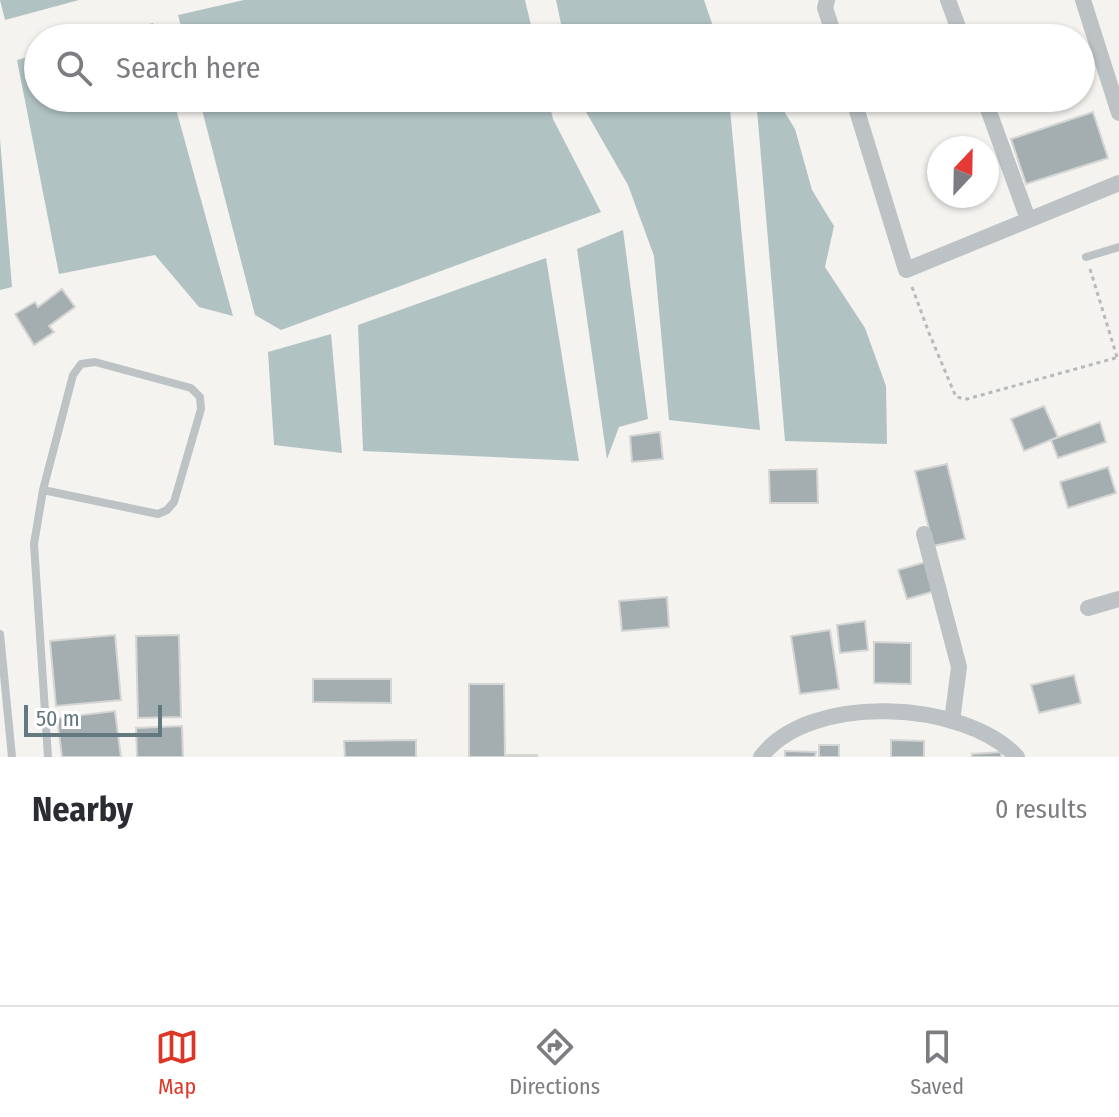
<!DOCTYPE html>
<style>
:root{--surface:#fff;--page:#f7f7f7;--text:#2b2b33;--muted:#7c7c81;--line:#e1e1e2;--accent:#de3626}
body{margin:0;font-family:"Fira Sans Condensed",sans-serif;background:var(--page);color:var(--text)}
.compass{position:absolute;left:927px;top:136px;width:72px;height:72px;border-radius:50%;background:var(--surface);box-shadow:0 2px 6px #0004;rotate:22deg}
.scale{position:absolute;left:24px;bottom:20px;width:138px;box-sizing:border-box;padding-left:8px;border:4px solid #647880;border-top:0;font-size:22px;line-height:28px;white-space:nowrap;color:#647880;-webkit-text-stroke:6px #fff;paint-order:stroke}
.list{margin:0;padding:0;list-style:none}
h2{display:flex;justify-content:space-between;align-items:center;height:104px;margin:0;padding:0 32px;font-size:34px}
h2 small{font-size:26px;font-weight:400;color:var(--muted)}
.icon{flex:none;width:44px;height:44px;fill:none;stroke:currentColor;stroke-width:2;stroke-linecap:round;stroke-linejoin:round}
.map{position:relative;flex:none;width:1119px;height:757px;overflow:hidden}
.search{position:absolute;background:var(--surface);box-shadow:0 2px 6px #0004;left:24px;right:24px;top:24px;height:88px;display:flex;align-items:center;gap:20px;box-sizing:border-box;padding:0 28px;border-radius:44px;color:var(--muted);font-size:30px}
.sheet{height:248px;background:var(--surface)}
nav{display:flex;justify-content:space-around;align-items:center;box-sizing:border-box;height:112px;border-top:2px solid var(--line);background:var(--surface);font-size:22px;color:var(--muted)}
nav a{display:grid;justify-items:center;gap:4px}
nav .on{color:var(--accent)}
.map>svg:first-child{display:block}
</style>
<div class="map">
<svg width="1119" height="757" viewBox="0 0 1119 757">
<rect width="100%" height="100%" fill="#f4f3f0"/>
<path fill="#b1c2c3" d="M0 0H79L5 20Z
M244 0H525L534 38H184L178 15Z
M556 0H704L717 38H564Z
M153 23 157 38H98Z
M38 54V98H173L233 316 199 307 155 255 59 274 17 60Z
M199 98H548L553 119 601 212 281 330 255 315Z
M578 98H729L760 430 669 420 654 256 628 185Z
M756 98H776L795 129 812 190 834 226 825 267 865 328 886 386 887 444 785 441Z
M0 139 12 287 0 290Z
M623 230 648 419 619 427 607 459 577 249Z
M546 258 579 461 363 451 358 325Z
M331 334 342 453 274 445 268 352Z"/>
<path fill="#a4aeb1" stroke="#d5d5d3" stroke-width="2" d="M1093 112 1108 158 1026 184 1011 139Z
M62 289 75 307 49 326 54 332 34 345 15 314 35 302 38 307Z
M1044 406 1058 437 1024 451 1011 419Z
M1100 422 1106 442 1058 458 1051 440Z
M660 432 663 459 632 462 630 436Z
M947 464 965 539 933 546 915 471Z
M1108 467 1116 493 1068 508 1060 482Z
M817 469 818 503H770L769 470Z
M926 562 935 591 907 599 898 570Z
M667 597 669 627 622 631 619 601Z
M865 621 868 650 840 653 837 625Z
M830 630 839 689 800 694 791 636Z
M115 635 121 700 56 706 50 641Z
M179 635 181 717 138 718 136 636Z
M874 642 911 643V684L874 683Z
M1074 675 1081 703 1039 713 1031 685Z
M313 679H391V703L313 702Z
M469 684H504L505 755H537V757H469Z
M115 711 121 757H62L57 718Z
M182 726 183 757H137L136 728Z
M416 740V757H345L344 741Z
M891 740 924 741V757H891Z
M819 745H839V757H819Z
M785 751 816 752 815 757H785Z
M1001 752V757H972V754Z"/>
<g fill="none" stroke-linecap="round" stroke-linejoin="round">
<path stroke="#b7babc" stroke-width="3" stroke-dasharray="4 4" stroke-linecap="butt" d="M1090 269 1117 357
M912 287 929 333 956 397 967 399 1119 357"/>
<path stroke="#bdc2c4" stroke-width="8" d="M1086 257 1119 247
M43 490 158 514 167 510 174 502 201 409 200 397 191 388 95 362 81 364 73 375 43 490 34 544 48 757
M0 634 12 757"/>
<path stroke="#bdc2c4" stroke-width="16" d="M827 0 825 8 835 38
M948 0 962 38
M1083 0 1119 113
M853 98 906 270 1119 183
M984 98 1028 219
M924 534 959 667 952 721
M1088 608 1119 599
M761 757C809 692 965 700 1017 757"/>
</g>
</svg>
<svg class="compass" viewBox="-18 -18 36 36"><path d="M0-13l5 13h-10z" fill="#e53935"/><path d="M0 13l5-13h-10z" fill="#7c7c81"/></svg>
<div class="scale">50 m</div>
<div class="search"><svg class="icon" aria-label="search" viewBox="0 0 24 24"><circle cx="10" cy="10" r="6"/><path d="M15 15l6 6"/></svg>Search here</div>
</div>
<section class="sheet">
<h2>Nearby<small>0 results</small></h2>
<ul class="list">
</ul>
</section>
<nav>
<a class="on"><svg class="icon" aria-label="map" viewBox="0 0 24 24"><path d="M3 6l6-2 6 2 6-2v14l-6 2-6-2-6 2zM9 4v14M15 6v14"/></svg>Map</a>
<a><svg class="icon" aria-label="directions" viewBox="0 0 24 24"><path d="M12 3l9 9-9 9-9-9zM9 14v-3h6M13 9l2 2-2 2"/></svg>Directions</a>
<a><svg class="icon" aria-label="saved" viewBox="0 0 24 24"><path d="M7 4h10v16l-5-4-5 4z"/></svg>Saved</a>
</nav>
